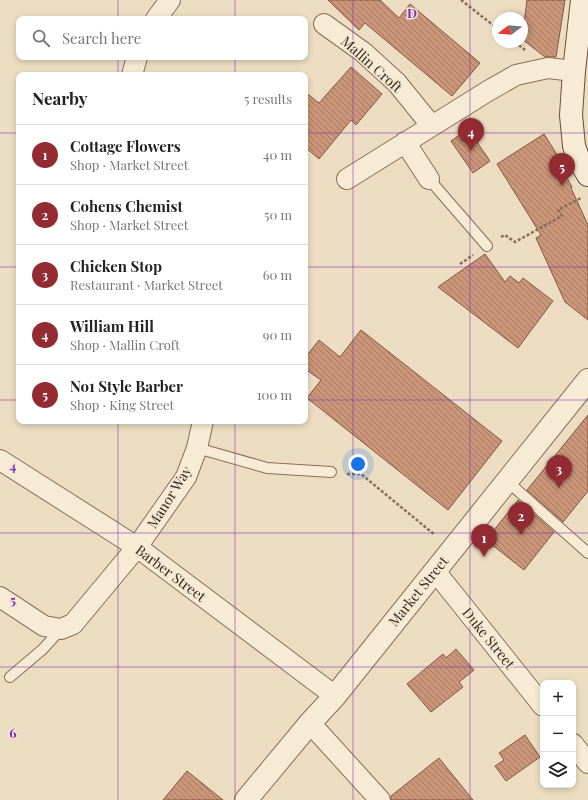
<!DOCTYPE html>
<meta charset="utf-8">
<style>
:root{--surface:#fff;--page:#f6f6f6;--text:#222;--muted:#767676;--line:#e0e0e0;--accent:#932b33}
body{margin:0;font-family:"Playfair Display",serif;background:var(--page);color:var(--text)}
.controls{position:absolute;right:12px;bottom:12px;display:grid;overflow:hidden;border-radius:8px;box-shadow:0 2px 6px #0003}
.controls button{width:36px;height:36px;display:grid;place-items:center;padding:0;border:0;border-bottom:1px solid var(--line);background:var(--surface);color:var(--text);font:20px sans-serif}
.compass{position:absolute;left:492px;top:12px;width:36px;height:36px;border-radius:50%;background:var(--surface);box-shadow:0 2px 6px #0003;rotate:254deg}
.you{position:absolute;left:358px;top:464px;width:14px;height:14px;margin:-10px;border:3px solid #fff;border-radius:50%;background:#1a73e8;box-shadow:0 0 0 6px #1a73e833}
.badge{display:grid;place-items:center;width:26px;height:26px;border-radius:50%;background:var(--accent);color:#fff;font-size:13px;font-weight:700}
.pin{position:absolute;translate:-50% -33px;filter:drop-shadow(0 1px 2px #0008)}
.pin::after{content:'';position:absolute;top:21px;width:14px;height:12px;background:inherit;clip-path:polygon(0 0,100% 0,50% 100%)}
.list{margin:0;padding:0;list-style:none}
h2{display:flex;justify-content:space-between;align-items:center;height:52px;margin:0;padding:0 16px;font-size:17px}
h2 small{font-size:13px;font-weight:400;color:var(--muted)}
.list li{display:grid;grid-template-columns:26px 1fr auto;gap:12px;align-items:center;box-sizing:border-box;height:60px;padding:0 16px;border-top:1px solid var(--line)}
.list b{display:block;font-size:15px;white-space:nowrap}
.list p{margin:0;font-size:13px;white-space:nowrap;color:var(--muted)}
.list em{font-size:13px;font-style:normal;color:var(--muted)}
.icon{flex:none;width:22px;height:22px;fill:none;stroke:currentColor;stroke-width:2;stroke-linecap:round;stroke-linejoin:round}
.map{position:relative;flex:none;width:588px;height:800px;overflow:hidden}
.search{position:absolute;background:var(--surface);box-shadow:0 2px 6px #0003;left:16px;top:16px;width:292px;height:44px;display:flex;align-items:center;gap:10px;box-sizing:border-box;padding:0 14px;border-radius:8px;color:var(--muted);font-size:15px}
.panel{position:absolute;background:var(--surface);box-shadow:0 2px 6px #0003;left:16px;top:72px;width:292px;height:352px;border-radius:8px}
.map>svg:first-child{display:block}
</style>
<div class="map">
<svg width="588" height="800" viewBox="0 0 588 800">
<defs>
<pattern id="building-back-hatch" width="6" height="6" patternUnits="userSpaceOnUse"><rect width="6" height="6" fill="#ca9578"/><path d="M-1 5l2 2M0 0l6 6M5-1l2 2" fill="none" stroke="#a57a62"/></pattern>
</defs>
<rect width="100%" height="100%" fill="#ecddc2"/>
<path fill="url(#building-back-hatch)" stroke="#845640" d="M328 0H380L399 18 410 4 480 63 452 96 365 23 359 30Z
M527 0H565L556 57H545L522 39Z
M351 67 382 94 356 125 351 120 319 159 305 147V92L319 103Z
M468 129 490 161 473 173 451 141Z
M544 134 556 153 566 176 572 187 571 188 588 225V320L565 302 536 238 541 235 497 164Z
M485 254 505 282 510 276 519 283 523 278 553 301 518 348 438 287Z
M361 330 502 441 448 510 307 398 321 380 305 369V358L319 340 340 357Z
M588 415V491L563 522 527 490Z
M518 500 554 532 524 570 486 540Z
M456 649 474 670 459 682 463 687 431 712 407 684 443 654 446 658Z
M525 735 540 757 506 781 495 766 504 760 499 753Z
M439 758 473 800H391V796Z
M187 771 223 800H163Z"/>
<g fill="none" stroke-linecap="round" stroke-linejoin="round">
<g stroke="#866e59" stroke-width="12">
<path id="service" d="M429 179 487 246
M197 448 267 468 331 472
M507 481 588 553
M10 677 43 649 61 629"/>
</g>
<g stroke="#866e59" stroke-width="22">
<path id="minor" d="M156 19 170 0
M324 24 363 52 397 83 431 125
M132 75 137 57
M405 142 429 179
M347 179 488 91 516 75 548 68 574 71
M0 460 137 547 335 696
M435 571 543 706
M0 597 44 626 61 629 73 624 137 547 186 477 197 448 203 421
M310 723 380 800
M573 744 588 763"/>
</g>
<g stroke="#866e59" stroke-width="24">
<path id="tertiary" d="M246 800 310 723 335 696 588 380"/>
</g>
<g stroke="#674f3d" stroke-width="24">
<path id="secondary" d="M582 0 574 71 571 115 574 146 579 160 588 175"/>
</g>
<path stroke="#866e59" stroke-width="2.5" stroke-dasharray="3 2" stroke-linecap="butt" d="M461 0 498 29
M515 42 525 50
M501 237 505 235 515 242 562 216 558 210 581 198
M460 264 473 255
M347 474H361L435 535"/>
<use href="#service" stroke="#f8ebd4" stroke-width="10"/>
<use href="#minor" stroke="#f8ebd4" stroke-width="20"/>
<use href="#tertiary" stroke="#f8ebd4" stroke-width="22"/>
<use href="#secondary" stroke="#f8ebd4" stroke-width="22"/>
</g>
<path fill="none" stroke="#7b2cbf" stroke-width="1" stroke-opacity="0.55" d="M118 0V19M235 0V19M353 0V800M470 0V800M118 57V75M235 57V75M0 133H19M305 133H588M0 267H19M305 267H588M0 400H19M305 400H588M118 421V800M235 421V800M0 533H588M0 667H588"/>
<g text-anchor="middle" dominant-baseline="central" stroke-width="3" stroke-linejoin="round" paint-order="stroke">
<g font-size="14" fill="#36271d" stroke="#f4e8d1">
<text transform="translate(372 64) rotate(42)">Mallin Croft</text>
<text transform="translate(169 497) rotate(-58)">Manor Way</text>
<text transform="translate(171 573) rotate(37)">Barber Street</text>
<text transform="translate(418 591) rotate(-51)">Market Street</text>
<text transform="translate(489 638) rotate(51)">Duke Street</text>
</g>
</g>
<g font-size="13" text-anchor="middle" font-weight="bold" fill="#7b2cbf" stroke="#f4e8d1" stroke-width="3" stroke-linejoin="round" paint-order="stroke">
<text x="412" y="18">D</text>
<text x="13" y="471">4</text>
<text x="13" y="605">5</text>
<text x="13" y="738">6</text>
</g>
</svg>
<div class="controls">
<button>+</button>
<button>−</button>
<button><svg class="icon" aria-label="layers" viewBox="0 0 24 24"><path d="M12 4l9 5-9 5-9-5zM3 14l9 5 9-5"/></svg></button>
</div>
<svg class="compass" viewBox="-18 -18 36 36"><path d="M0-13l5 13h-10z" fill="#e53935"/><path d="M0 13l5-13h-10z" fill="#767676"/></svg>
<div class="you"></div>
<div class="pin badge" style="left:484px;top:557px">1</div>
<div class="pin badge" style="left:521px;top:535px">2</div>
<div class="pin badge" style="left:559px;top:488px">3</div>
<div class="pin badge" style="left:471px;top:151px">4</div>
<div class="pin badge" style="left:562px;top:186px">5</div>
<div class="search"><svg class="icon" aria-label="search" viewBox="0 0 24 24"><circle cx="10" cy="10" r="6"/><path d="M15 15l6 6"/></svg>Search here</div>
<section class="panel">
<h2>Nearby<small>5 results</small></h2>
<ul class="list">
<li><span class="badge">1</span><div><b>Cottage Flowers</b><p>Shop · Market Street</p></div><em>40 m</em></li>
<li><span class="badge">2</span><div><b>Cohens Chemist</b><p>Shop · Market Street</p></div><em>50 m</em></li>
<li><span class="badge">3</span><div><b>Chicken Stop</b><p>Restaurant · Market Street</p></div><em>60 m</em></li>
<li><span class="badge">4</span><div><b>William Hill</b><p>Shop · Mallin Croft</p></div><em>90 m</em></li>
<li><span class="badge">5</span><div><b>No1 Style Barber</b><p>Shop · King Street</p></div><em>100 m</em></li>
</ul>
</section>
</div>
